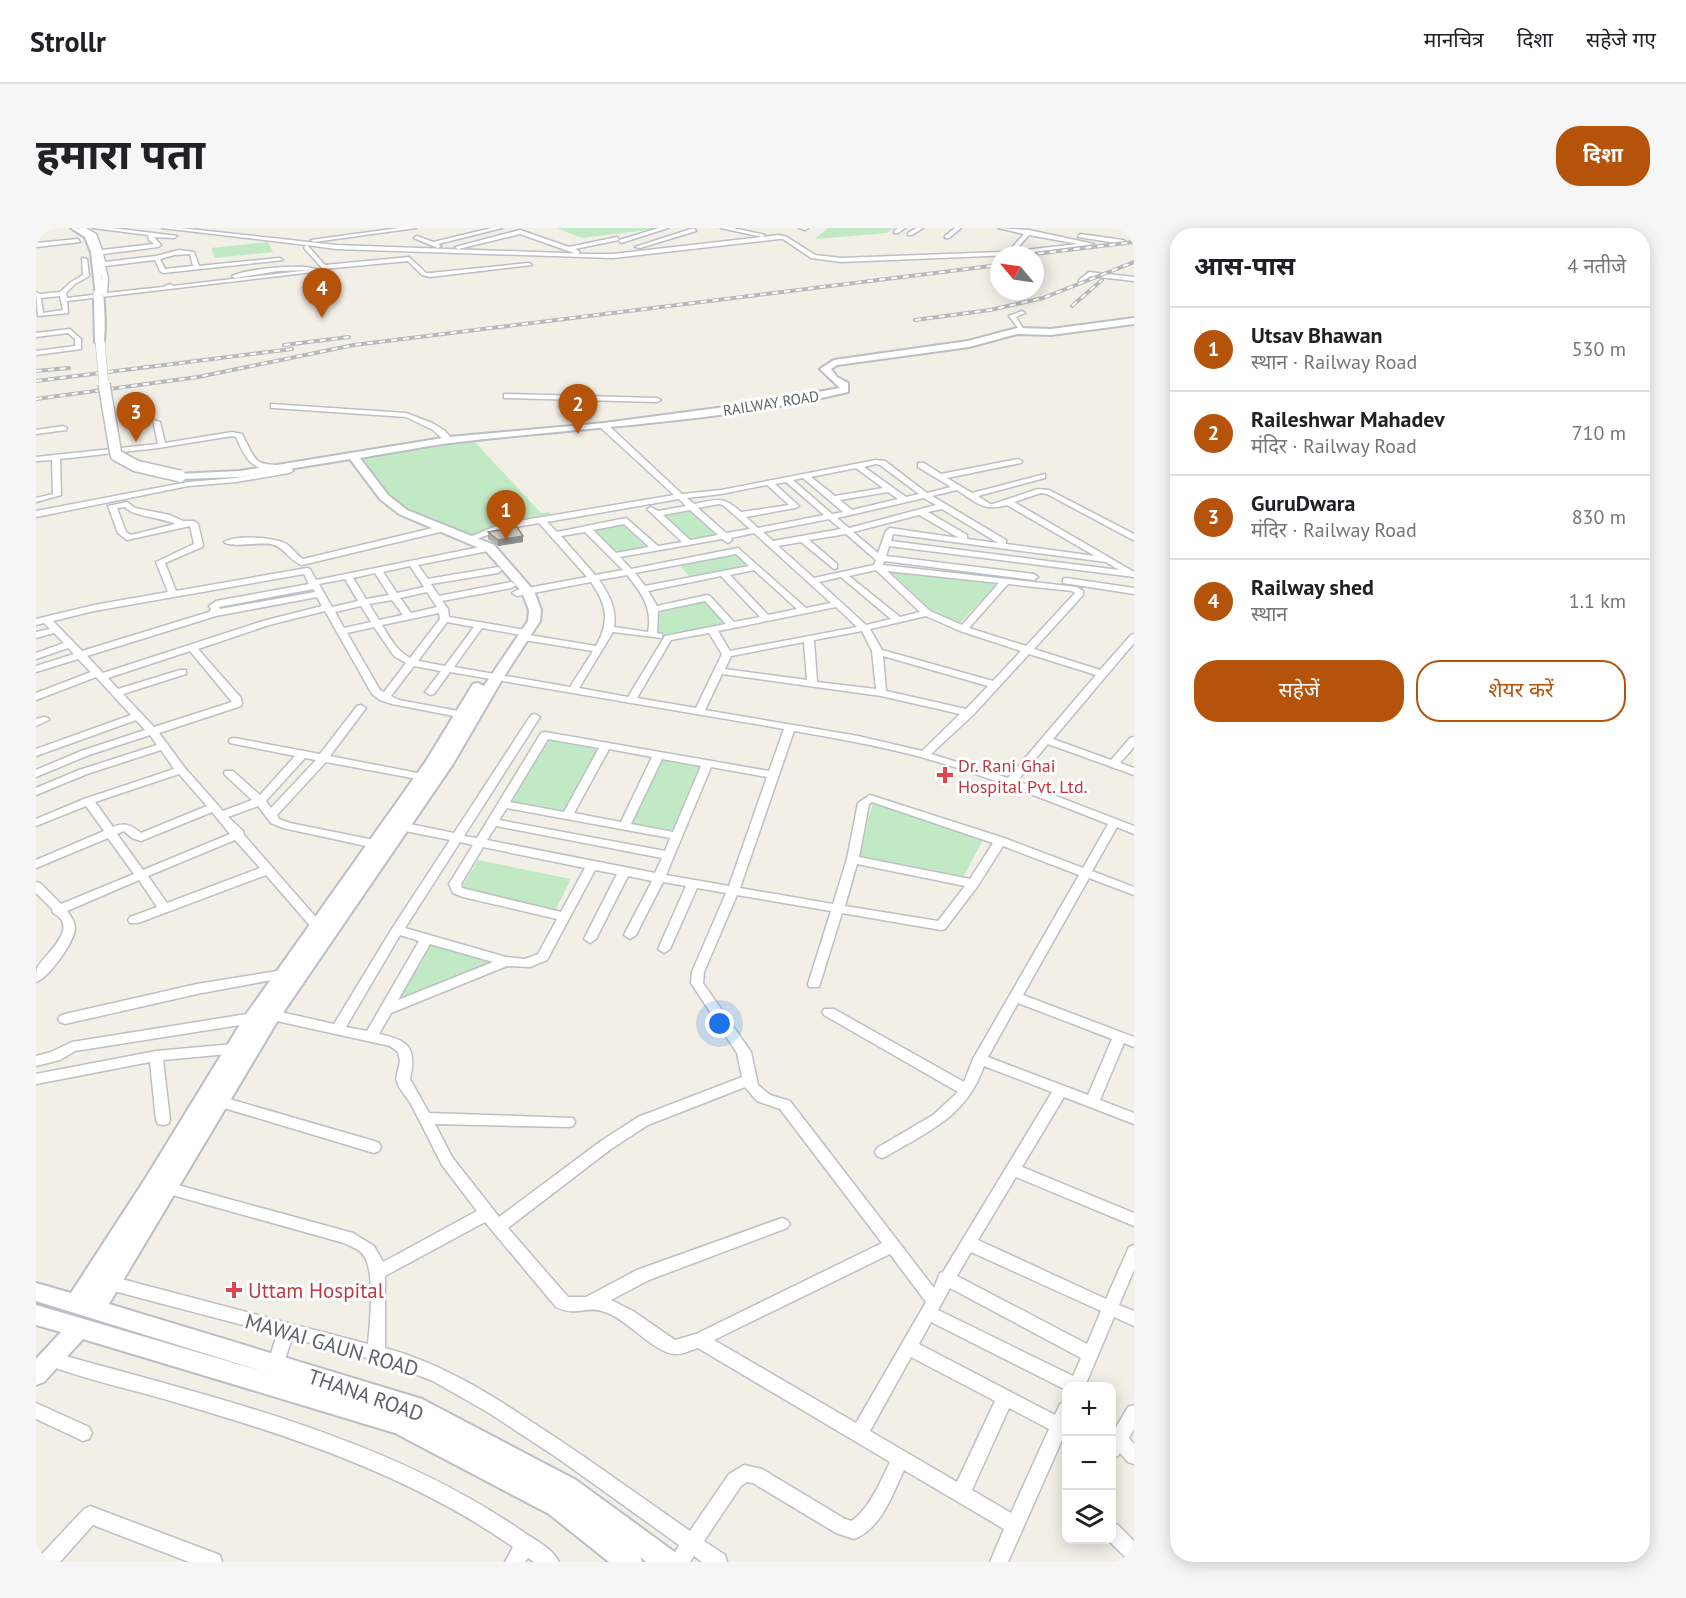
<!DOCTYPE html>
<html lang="hi">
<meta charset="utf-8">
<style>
:root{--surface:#fff;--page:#f6f6f6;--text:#202124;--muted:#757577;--line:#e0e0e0;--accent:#b45309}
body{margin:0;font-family:"PT Sans","Noto Sans Devanagari",sans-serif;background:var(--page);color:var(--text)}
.controls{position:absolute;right:18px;bottom:18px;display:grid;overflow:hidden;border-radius:12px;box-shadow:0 3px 15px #0003}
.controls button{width:54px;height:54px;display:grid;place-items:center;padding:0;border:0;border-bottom:2px solid var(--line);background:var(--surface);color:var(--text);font:30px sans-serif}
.compass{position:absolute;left:954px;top:18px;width:54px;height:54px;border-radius:50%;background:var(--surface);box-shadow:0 3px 15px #0003;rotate:299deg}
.you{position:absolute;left:684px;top:796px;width:21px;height:21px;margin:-15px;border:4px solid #fff;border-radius:50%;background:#1a73e8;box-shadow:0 0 0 9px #1a73e833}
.badge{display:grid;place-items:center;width:39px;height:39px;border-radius:50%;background:var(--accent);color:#fff;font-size:20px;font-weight:700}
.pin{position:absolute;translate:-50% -50px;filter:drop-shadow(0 2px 3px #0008)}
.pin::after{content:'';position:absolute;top:32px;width:21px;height:18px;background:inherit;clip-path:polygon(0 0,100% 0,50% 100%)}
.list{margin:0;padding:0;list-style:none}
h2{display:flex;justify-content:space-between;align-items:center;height:78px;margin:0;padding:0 24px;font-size:26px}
h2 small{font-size:20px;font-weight:400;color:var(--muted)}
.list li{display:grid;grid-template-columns:39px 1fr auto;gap:18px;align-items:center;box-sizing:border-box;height:84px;padding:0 24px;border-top:2px solid var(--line)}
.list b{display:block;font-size:22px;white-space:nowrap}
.list p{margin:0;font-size:20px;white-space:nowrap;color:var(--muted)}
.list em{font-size:20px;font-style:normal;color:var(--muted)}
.actions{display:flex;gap:12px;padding:18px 24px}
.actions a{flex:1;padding:14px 0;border:2px solid var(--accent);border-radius:24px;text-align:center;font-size:21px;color:var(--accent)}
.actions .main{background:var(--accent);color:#fff}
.icon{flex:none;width:33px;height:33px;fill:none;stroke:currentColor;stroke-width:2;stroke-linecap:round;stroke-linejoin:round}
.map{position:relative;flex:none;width:1098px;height:1334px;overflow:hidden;border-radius:24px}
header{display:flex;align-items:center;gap:36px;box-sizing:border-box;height:84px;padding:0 30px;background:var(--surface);border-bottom:2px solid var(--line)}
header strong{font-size:28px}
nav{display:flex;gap:33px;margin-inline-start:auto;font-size:21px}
.intro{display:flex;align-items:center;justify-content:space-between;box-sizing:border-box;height:144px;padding:0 36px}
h1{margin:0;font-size:42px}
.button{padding:15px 27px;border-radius:24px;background:var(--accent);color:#fff;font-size:21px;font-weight:700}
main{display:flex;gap:36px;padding:0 36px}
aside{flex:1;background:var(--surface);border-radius:24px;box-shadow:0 3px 15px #0003}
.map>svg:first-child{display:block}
</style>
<header>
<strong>Strollr</strong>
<nav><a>मानचित्र</a><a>दिशा</a><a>सहेजे गए</a></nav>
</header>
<div class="intro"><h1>हमारा पता</h1><a class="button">दिशा</a></div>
<main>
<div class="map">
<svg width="1098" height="1334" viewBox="0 0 1098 1334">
<rect width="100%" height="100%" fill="#f1efe6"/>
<path fill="#c1eac4" d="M521 0H627L546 10Z
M792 0H857L851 5 779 11Z
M232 14 237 24 179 30 175 20Z
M437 212 505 285 514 284 516 290C488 294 458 295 432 310L368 283 350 265 322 228Z
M656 281 683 308 653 314 622 286Z
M590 294 616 320 578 326 555 301Z
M701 325 715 339 656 351 643 337Z
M854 344 961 356 923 396 899 386Z
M671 372 693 397 632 409 620 407V382Z
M511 511 563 521 528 583 476 573Z
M625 531 665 538 637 603 595 595Z
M837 575 947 612 926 651 820 630Z
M442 632 535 651 519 683 424 662Z
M392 714 463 734 357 776Z"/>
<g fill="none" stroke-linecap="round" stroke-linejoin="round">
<g stroke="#bdbfc6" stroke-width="3">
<path id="street" d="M43 0H50L60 6 66 22 118 16 113 12 112 7 57 0H76L141 8 138 10 118 9 125 17 122 19 67 26 69 34 120 28 143 22 158 24 163 38 244 30 247 32 127 45 124 43 119 32 69 38 72 50 71 65 127 59 134 56 137 58 274 42 242 43 199 50 196 48C211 41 270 34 285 43L31 73 32 85 2 88 0 64 4 66 24 64 35 54 47 47 46 30 51 31 53 48 39 56 30 65 31 70 65 66 66 50 58 13 56 8ZM154 26 157 38 129 41 124 31 138 27ZM24 68 27 82 7 85 5 70Z
M126 0H144L300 17 554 26H577L743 7 751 9 779 27 805 30 965 24 973 23 988 6 962 0 993 2 1058 16 977 27 805 34 775 30 747 11H743L577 30 300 21 271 17 289 37 373 29 390 45H394L493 35 496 37 394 49 386 47 372 33 287 41 268 20 270 17ZM993 7 1042 16 979 23Z
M363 0H380L278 14 275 12Z
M456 0H466L402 16 405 18 402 20 378 10 381 8 397 14Z
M623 0H632L585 15 583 12 539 21 544 24 541 26 484 6 422 21 419 19 484 2 533 19 581 9 583 12Z
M658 0 660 3 604 20 599 19Z
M685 0H697L729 7 726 9Z
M763 0H772L769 2Z
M862 0H869L862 5H858V3Z
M880 0H887L876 7H872V5Z
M919 0H925L913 10H909V8Z
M1044 6 1087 12 1090 14 1087 16 1042 9Z
M42 11 44 14 0 19V15Z
M1053 44 1098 49V53L1054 48 1047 54H1043V52Z
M986 83 989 85 980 89 988 102 985 104 973 88Z
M34 101 45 111V121L0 127V123L39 118V111L32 105 0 109V105Z
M468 166 621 170 625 172 621 174 471 170H468Z
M235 176 370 185 396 195 408 202 417 212 410 214 397 202 370 189 238 180H235Z
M117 192 124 194 129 215 196 204 206 206C224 241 217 234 255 239L257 243 253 245 200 254 152 258 0 289V283L152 254 200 250 238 243C215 242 208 228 200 209L196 208 122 220 24 231 25 267 0 274V270L17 266 16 232 0 233V229L122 216Z
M565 196H571L646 266 685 262 840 232 849 233 891 265 915 259 882 239V235H888L905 246 982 231 986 233 985 235 911 250 936 265 1009 246V250L942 268 954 276H957L1002 261 1013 262 1098 306V312L1095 311 1011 266 1005 265 978 274 1098 344V349L853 318 850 328 998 346 1002 349 998 352 848 333 847 337 1041 359 1047 363V367L998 421 1064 442 1095 407 1098 406V415L1017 511 1075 532 1094 510 1098 509V519L1084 535 1098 540V547L1012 516 981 553 1098 598V606L1081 599 1056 643 1098 659V667L1053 650 987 767 1098 809V819L1088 815 1064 872 1098 885V896L1028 869 986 939 1098 985V998L980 949 942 1012 1070 1071 1093 1019 1098 1017V1042L1083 1077 1098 1083V1098L1078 1089 1049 1158H1030V1162L895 1094 883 1116 1019 1187 1024 1176 1030 1174V1203L972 1334H954L968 1301 868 1242C856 1267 846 1300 818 1311L800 1305 717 1255 711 1254 705 1258 668 1313 689 1327 691 1334H666L658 1328 654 1334H634L643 1317 523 1231 453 1185 397 1153 353 1136 340 1134 334 1131 256 1110 244 1147 238 1150 232 1147 230 1142 241 1106 74 1062 68 1060 66 1055 68 1050 74 1048 332 1116C334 1097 339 1043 328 1028 324 1021 315 1019 308 1015L122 963 120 959 122 955 127 953 317 1005 338 1018 347 1034 441 983 406 937 375 876 363 859 360 851 364 833 362 824 354 818 236 792 39 823 24 832 0 838V828L15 824 36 814 236 782 298 796 357 699 414 612 359 601 353 597 359 593 418 605 495 487 499 486 504 489 428 608 441 610 505 505 509 504 733 543 748 501 414 444 398 466 394 467 389 464 405 443 378 438 355 468 363 472 433 485 438 488 433 491 356 476 344 472 336 466 289 383 233 397 162 421 205 470 206 476 205 478 123 505 149 540 187 583 216 572 189 547 188 545 189 543H197L224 567 259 528 194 515 193 513 194 511 198 510 284 526 321 478 325 477 330 480 294 528 387 546 392 549 387 552 290 534 241 587 243 591 254 595 343 613 345 616 339 620 247 600 235 595 222 578 192 589 207 603 208 607 291 702 293 705 291 708H283L230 647 102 695H94L92 692 94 689 121 679 103 652 31 683C34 687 39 693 39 700 39 713 12 751 0 754 0 750 0 744 1 740 9 726 45 699 17 685L16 681 0 665V654L4 655 25 676 98 646 72 610 0 640V632L68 603 50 578 0 598V591L48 571 138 541 125 522 51 546 0 567V560L43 542 121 517 114 507 53 527 0 549V542L45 523 109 502 100 492 0 528V521L95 487 60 449 0 472V465L55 444 42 431 0 444V438L38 426 32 420 0 431V425L28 415 18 405 0 410V404L14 401 8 395 0 397V391L58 377 132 364 120 334 158 316 154 298 91 312 82 305 72 278 91 274 99 280 134 287 147 293H158L162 296 167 317 166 319 129 335 140 363 271 340 274 341 280 352 454 317 457 318V322L382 337 392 351 462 339 466 342 462 345 395 356 403 368 475 354 480 357 475 360 406 373 412 381 413 389 490 402 493 403V407L560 418C574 393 571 377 555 354L481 368 476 365 481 362 551 349 503 295 467 301 433 314 429 311 465 296 638 267 565 200ZM840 236 844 237 883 266 870 269 828 239ZM820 240 847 260 799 268 775 249ZM767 250 807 284 796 286 757 252ZM750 254 788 287 722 300 710 289 759 280 763 278 739 256ZM731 257 753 277 705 284C686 267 682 272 658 276L651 270 685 266ZM921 262C940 274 947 284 971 277L1059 328 970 316V312L896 268ZM852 264 862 271 816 282 804 272ZM888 270 900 277 813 300 801 290ZM643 271 650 278 622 283 615 279 611 281 646 314 622 318 590 290 521 304 511 294ZM683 276 687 277 714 301 690 305 662 280ZM89 279C97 289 125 289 139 296L95 307 90 304 81 280ZM906 281 962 315 931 311V307L892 284ZM654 282 682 307 654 312 627 287ZM883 287 923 310 854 300 850 303 842 325 817 304ZM793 291 805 301 737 313 727 304ZM588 296 613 319 580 325 557 302ZM549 304 587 342 559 347 525 308ZM718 305 795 375 770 380 702 320 595 341 584 329 686 311 692 315 696 312 695 310ZM810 306 840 332 838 337 778 350 742 318 765 314 798 341 801 340V336L773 312ZM857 306 1070 334 1083 342 855 313ZM700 326 713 338 609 358 599 345ZM374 338 388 359 361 365 347 344ZM718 342 761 381 732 387 694 347ZM840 342 884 384 864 389 813 348ZM851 343 963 355 926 397 894 383ZM339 345 353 367 330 371 317 350ZM268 346 273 356 180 373 173 378 175 382 173 384 46 423 17 393 58 383ZM591 347C605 364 617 380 612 404L578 399C581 381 573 366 563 352ZM685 348 724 389 698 394 674 368 671 367 621 378 612 363ZM805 349 855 391 830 397 783 354ZM309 351 322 373 296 379 283 356ZM972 356 1036 363 1039 365 990 418 933 400ZM277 361 279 364 184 381 183 379ZM391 364 401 379 375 385 364 370ZM281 369 286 378 227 393 67 445 51 428 180 388ZM356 372 367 387 343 392 333 376ZM669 373 690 396 629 408 592 469 543 460 577 404 626 410V406L621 405 622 383ZM325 378 335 394 308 400 299 384ZM800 379 821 399 694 423 682 403ZM403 385 404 391 374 430C360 422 354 410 346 397ZM890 388 924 403 985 423 957 453 846 422 834 401ZM411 394 438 399 409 438 382 433ZM338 399 358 428 370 435 348 464 344 462 311 405ZM446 400 485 407 483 409 488 412 557 423 534 459 418 439ZM826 403 836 423 840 461 781 454 778 412ZM673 405 686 426 660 480 601 470 635 412ZM768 414 771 452 689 441 695 428ZM154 423 196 474 118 499 87 466 150 446V442H144L82 461 72 450ZM993 426 1060 447 972 550 895 526 937 487ZM847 428 952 458 930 481 850 463ZM686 446 845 468 924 486 886 523 822 508 669 482ZM758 503C800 510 843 518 885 529 949 547 1010 572 1072 596L1047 640 968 610 834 567 822 575 811 631 797 676 704 660ZM512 511 563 520 528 584 474 574ZM573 521 616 529 585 594 538 585ZM269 530 280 532 235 580 230 573ZM626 531 665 538 637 604 595 596ZM675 539 731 549 693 658 630 647ZM143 546 171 578 105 605C95 597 89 594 77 599L59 574ZM836 574 957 615 934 651 823 629 833 576ZM471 580 634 610 629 623 463 592ZM176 584 194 606 107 642 81 606 88 603 96 610 105 613ZM460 598 626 630 619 645 451 612ZM199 612 224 640 131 675 112 648ZM424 614 437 617 413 656 417 665 427 669 521 691 502 726 489 731 470 729 369 700ZM967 618 1043 647 937 831 928 854 798 781H788L786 784 788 787 922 864 897 887 841 920 839 924 841 928 846 930 851 928C894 902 930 889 948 838L1016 864 907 1044 904 1045 898 1060 754 873 734 867 722 857 715 824 667 755 668 744 701 667 795 683 772 756 773 759H783L806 685 905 702 909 701 941 659ZM447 619 549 640 525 684 426 660 425 656ZM821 636 929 658 902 693 809 678ZM559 642 581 646 548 711 554 715 560 711 592 648 616 653 588 707 594 711 600 707 627 654 650 658 622 721 628 725 634 721 661 660 690 665 656 744 655 755 701 825 706 849 602 889 565 913 463 989 416 929 399 896 532 899 537 898 539 894 537 890 393 885 374 851C381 820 373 812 343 806L355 785 471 738 494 739 511 732ZM364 707 383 713 331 803 310 799ZM394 716 457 734 362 772ZM982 775 1076 811 1052 867 952 829ZM709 859 721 873 744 881 846 1015 660 1106 639 1112 597 1083 575 1072 613 1052 751 1000 754 996 751 992 746 990 601 1042 550 1069H532L472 1000 575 921 612 897ZM449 994 520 1079C540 1089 549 1078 566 1083 590 1089 617 1125 639 1126 645 1127 655 1122 662 1120L854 1234C844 1254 835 1278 816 1293L809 1291 726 1241 708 1237 693 1246 654 1303C602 1267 552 1230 499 1196 453 1165 403 1134 349 1120V1048ZM935 1024 1065 1083 1051 1116 921 1048ZM854 1026 890 1074 820 1195 678 1112ZM914 1060 1045 1130 1037 1148 902 1082ZM875 1129 959 1173 921 1254 834 1203ZM973 1180 1013 1201 975 1285 936 1262Z
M27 198 31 200 30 202 0 206V202Z
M405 298 409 301 408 303 266 337C253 333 249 319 235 316 222 314 196 320 188 314 199 307 236 309 249 315 256 319 260 327 267 331Z
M1030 350 1098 360V366L1027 355V351Z
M8 489 12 490 13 492 0 498V491Z
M247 742 252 743 253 746 252 749 161 766 29 796 24 794 22 791 24 788 29 786 161 756Z
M198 816 203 817 205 821 203 825 127 832 134 892 132 896 127 897 122 896 120 892 114 834 0 856V846L120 823Z
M183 868 338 913 343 915 345 919 343 923 338 925 178 877 176 873 178 869Z
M15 1124C175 1169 347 1207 486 1303 497 1311 517 1320 523 1334H498L492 1330 489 1334H469L477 1319C377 1249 261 1210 145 1176 100 1162 53 1153 9 1136L7 1131 9 1126Z
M0 1175 53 1199 56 1205 53 1211 47 1213 0 1191Z
M1098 1177V1201L1093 1210 1098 1216V1236L1092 1234 1084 1225 1082 1228 1076 1230V1206L1092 1179Z
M54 1278 184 1327 186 1334H153L57 1297 24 1334H3L5 1327 48 1281Z
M1076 1294 1082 1297 1098 1313V1334L1092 1332 1072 1312H1076Z"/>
</g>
<g stroke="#bbbec5" stroke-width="4">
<path id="secondary" d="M35 0C43 0 51 1 56 8 65 21 72 101 67 116L59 114 58 70 60 68 55 24 49 9Z
M1098 90V96L1015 107 981 106 933 119 801 137 795 141 801 149 812 155V164C682 195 547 199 414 215 384 219 354 225 324 230L352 267 371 282 458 317 498 363 505 382 504 393 467 450 417 536 242 792 73 1076 386 1171 540 1252 640 1325 644 1334H610L604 1329 606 1334H573L513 1286 359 1205 47 1111 8 1154 0 1157V1131L25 1104 0 1097V1077L235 1146 0 1073V1055L35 1065 109 951 211 785 390 533 437 456 442 455 448 458 492 393 493 382 486 364 450 323 363 286 344 271 314 231 204 249 144 251 139 248 140 246 204 243 413 209 568 195 727 174 804 160 784 141 798 132 932 113 981 100 1015 101Z"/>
</g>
<use href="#street" fill="#fff" fill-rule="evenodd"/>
<use href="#secondary" fill="#fff" fill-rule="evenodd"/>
<g stroke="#b7b8b9" stroke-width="4">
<path id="rail" d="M990 27 1098 14
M1036 78 1066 52
M879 92 954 82 1007 70 1098 34
M248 117 313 109
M0 143 33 140
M0 153 256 121
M0 171 162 149 318 117 963 37"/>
</g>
<use href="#rail" stroke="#fff" stroke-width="2" stroke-dasharray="6" stroke-linecap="butt"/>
<g stroke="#bbbec5" stroke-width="10" stroke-linecap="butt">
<path id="secondary-bridge-far1" d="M62 66V70
M64 114 68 157"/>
</g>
<g stroke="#bbbec5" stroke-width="14" stroke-linecap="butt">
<path id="secondary-bridge" d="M68 156 80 227 100 238 144 248"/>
</g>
<use href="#secondary-bridge-far1" stroke="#fff" stroke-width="9"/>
<use href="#secondary-bridge" stroke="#fff" stroke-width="11"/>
</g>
<path fill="#afaea8" d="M452 304 487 308V314L462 318 452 311Z"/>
<path fill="#8f8d88" d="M487 308V314L462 318V312Z"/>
<path fill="#cccac3" stroke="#8f8d88" stroke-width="1.5" d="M481 299 487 308 462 312 452 304Z"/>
<g fill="#e0444e" stroke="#fff" stroke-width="2">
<path d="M906 538h6v6h6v6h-6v6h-6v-6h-6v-6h6z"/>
<path d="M195 1053h6v6h6v6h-6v6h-6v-6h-6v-6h6z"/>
</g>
<g text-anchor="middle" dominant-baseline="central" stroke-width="6" stroke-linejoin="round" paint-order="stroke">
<g font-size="15" fill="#5d6168" stroke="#fff">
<text transform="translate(735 175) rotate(-9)">RAILWAY ROAD</text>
</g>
<g font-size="18" fill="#be3a42" stroke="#fff" text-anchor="start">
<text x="922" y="537">Dr. Rani Ghai<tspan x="922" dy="21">Hospital Pvt. Ltd.</tspan></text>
</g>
<g font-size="21" fill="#be3a42" stroke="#fff" text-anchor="start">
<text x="212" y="1062">Uttam Hospital</text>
</g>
<g font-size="21" fill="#5d6168" stroke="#fff">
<text transform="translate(296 1117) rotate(16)">MAWAI GAUN ROAD</text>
<text transform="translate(330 1167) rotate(19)">THANA ROAD</text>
</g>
</g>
</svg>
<div class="controls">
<button>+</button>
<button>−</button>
<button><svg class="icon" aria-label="layers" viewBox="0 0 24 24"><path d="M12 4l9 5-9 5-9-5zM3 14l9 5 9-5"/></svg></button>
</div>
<svg class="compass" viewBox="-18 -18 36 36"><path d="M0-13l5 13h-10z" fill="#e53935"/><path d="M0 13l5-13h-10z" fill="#757577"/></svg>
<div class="you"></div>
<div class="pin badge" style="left:470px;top:312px">1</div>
<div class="pin badge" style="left:542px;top:206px">2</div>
<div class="pin badge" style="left:100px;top:214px">3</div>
<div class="pin badge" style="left:286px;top:90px">4</div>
</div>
<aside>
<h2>आस-पास<small>4 नतीजे</small></h2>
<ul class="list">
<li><span class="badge">1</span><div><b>Utsav Bhawan</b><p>स्थान · Railway Road</p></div><em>530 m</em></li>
<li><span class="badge">2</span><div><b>Raileshwar Mahadev</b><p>मंदिर · Railway Road</p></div><em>710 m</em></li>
<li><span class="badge">3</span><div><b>GuruDwara</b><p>मंदिर · Railway Road</p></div><em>830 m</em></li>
<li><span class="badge">4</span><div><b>Railway shed</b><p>स्थान</p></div><em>1.1 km</em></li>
</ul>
<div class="actions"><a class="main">सहेजें</a><a>शेयर करें</a></div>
</aside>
</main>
